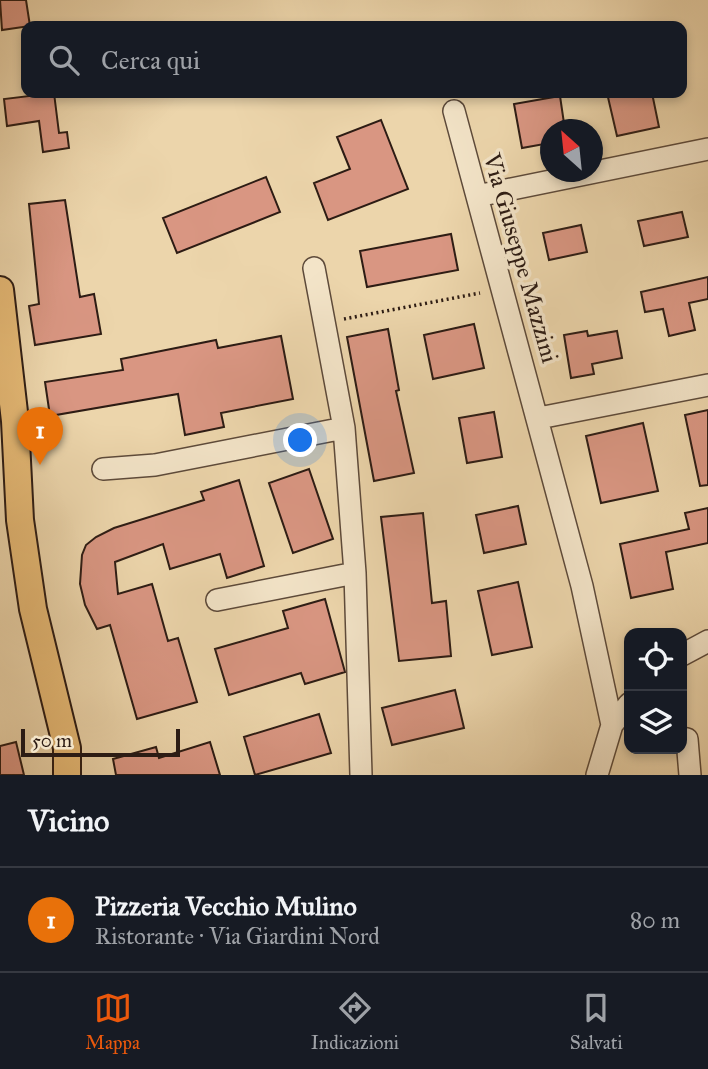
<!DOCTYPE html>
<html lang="it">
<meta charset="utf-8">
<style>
:root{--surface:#171b24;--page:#20242c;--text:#f1f3f6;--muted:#9ea1a6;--line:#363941;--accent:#ea580c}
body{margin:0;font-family:"IM FELL Great Primer",serif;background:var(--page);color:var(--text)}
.controls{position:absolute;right:21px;bottom:21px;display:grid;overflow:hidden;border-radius:14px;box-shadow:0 4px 10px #0003}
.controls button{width:63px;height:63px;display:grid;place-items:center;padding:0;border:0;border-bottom:2px solid var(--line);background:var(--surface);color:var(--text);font:35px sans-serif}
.compass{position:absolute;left:540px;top:119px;width:63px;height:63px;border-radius:50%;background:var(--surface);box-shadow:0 4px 10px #0003;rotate:333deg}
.scale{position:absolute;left:21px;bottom:18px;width:159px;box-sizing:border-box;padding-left:7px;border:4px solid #2d1c14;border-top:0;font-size:19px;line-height:24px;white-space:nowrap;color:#2d1c14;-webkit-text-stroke:5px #f3e4c8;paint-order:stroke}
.you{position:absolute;left:301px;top:441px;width:24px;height:24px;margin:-18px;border:5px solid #fff;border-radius:50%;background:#1a73e8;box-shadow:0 0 0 10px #1a73e833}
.badge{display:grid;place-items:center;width:46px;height:46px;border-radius:50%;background:var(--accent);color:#fff;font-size:23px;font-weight:700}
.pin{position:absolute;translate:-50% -58px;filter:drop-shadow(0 2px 4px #0008)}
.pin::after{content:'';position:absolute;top:37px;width:24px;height:21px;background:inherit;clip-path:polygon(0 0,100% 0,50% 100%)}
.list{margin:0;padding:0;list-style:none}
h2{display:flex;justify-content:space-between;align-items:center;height:91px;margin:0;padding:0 28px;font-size:30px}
h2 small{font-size:23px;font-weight:400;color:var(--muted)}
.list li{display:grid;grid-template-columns:46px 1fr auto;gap:21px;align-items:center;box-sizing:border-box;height:105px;padding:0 28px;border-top:2px solid var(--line)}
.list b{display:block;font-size:26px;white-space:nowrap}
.list p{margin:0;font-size:23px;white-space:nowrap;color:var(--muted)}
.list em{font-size:23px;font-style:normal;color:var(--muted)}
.icon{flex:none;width:38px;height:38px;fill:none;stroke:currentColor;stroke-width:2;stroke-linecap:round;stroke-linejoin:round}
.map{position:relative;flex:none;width:708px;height:775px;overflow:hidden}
.search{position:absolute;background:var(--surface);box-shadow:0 4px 10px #0003;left:21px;right:21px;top:21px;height:77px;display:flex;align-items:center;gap:18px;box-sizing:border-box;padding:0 24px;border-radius:14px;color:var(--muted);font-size:26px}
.sheet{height:196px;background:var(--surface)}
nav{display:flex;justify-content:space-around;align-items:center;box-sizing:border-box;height:98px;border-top:2px solid var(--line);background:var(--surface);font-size:19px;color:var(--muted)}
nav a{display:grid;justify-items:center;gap:4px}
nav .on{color:var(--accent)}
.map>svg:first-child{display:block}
</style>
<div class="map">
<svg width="708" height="775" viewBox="0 0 708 775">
<rect width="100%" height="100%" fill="#ecd5ab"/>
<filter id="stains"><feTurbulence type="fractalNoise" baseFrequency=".00286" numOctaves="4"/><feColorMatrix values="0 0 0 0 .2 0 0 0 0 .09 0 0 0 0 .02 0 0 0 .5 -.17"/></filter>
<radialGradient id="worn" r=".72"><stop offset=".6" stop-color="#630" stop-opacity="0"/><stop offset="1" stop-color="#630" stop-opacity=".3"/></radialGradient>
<path fill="#d99682" stroke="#2d1c14" stroke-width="2" d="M0 0H26L30 26 2 30Z
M54 93 59 133 67 132 69 148 43 152 39 121 7 126 4 99Z
M607 93H652L659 127 617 136Z
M560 96 565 130H550V143L522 148 514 104Z
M381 120 408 189 328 220 314 183 350 169 337 137Z
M266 177 280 212 177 253 163 218Z
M65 200 80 297 94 294 101 334 35 345 29 306 39 304 29 204Z
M682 212 688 237 644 246 638 221Z
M581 225 587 252 549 260 543 233Z
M451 234 458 270 367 287 360 251Z
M708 277V299L689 303 695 330 669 336 663 309 645 312 641 292Z
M474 324 484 368 433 379 424 335Z
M388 329 399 390 396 391 414 473 374 481 347 337Z
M587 331 588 336 617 331 622 358 592 364 594 374 571 378 564 335Z
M281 336 293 399 221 413 224 427 185 435 178 394 50 416 45 382 123 370 121 359 216 340 218 348Z
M708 410V485L700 486 685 415Z
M494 412 502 457 467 463 459 418Z
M643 423 658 491 601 503 586 436Z
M309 469 333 539 293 553 269 483Z
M239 480 264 566 227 578 220 554 170 569 163 544 115 562 118 594 152 584 168 641 178 638 197 702 137 719 110 625 97 629 85 605 80 584 82 555 86 545 96 537 114 528 204 500 201 492Z
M518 506 526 544 484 553 476 515Z
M708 508V543L666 552 673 589 631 598 620 544 689 529 685 513Z
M423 513 432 603 446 601 451 656 399 661 381 517Z
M518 582 532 647 492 655 478 591Z
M325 599 345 672 305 684 301 673 229 695 215 649 288 628 283 611Z
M455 690 464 728 392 745 382 708Z
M319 714 331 753 255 775 244 737Z
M16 742 24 775H0V746Z
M210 742 220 775H116L113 759 156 747 159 758Z"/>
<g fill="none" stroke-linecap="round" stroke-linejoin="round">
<g stroke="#5d4a3a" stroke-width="24">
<path id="minor" d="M454 111 582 586 612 725 597 775
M477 196 708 149
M314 268 344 428 355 573 361 775
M539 418 708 385
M103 469 155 465 344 428
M217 600 355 573
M682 655 708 641
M612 725 629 704
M682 738 687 739 690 775"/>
</g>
<g stroke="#2d1c14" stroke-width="30">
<path id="major" d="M0 290 15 421 20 520 33 609 67 748V775"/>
</g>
<path stroke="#2d1c14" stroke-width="3.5" stroke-dasharray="2 3.5" stroke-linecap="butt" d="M344 319 480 293"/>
<use href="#minor" stroke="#f3e4c8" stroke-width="21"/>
<use href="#major" stroke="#e6ba76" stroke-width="26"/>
</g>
<g text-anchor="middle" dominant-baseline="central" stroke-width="7" stroke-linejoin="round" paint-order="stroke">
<g font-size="24" fill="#2d1c14" stroke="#f3e4c8">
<text transform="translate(521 258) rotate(74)">Via Giuseppe Mazzini</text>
</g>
</g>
<rect width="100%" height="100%" filter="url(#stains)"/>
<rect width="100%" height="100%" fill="url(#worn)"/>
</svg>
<div class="controls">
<button><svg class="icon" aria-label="locate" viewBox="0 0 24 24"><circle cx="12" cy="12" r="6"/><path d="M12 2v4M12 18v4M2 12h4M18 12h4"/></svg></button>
<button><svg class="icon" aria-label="layers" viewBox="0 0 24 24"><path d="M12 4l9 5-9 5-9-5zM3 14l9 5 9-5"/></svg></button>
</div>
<svg class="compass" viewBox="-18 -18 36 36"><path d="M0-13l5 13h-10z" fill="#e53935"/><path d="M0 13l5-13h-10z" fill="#9ea1a6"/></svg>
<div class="scale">50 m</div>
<div class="you"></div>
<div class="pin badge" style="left:40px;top:465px;background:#e8710a">1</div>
<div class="search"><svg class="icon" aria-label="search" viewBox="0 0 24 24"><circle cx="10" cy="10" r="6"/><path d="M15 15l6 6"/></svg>Cerca qui</div>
</div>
<section class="sheet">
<h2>Vicino<small></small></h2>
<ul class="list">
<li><span class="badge" style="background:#e8710a">1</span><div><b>Pizzeria Vecchio Mulino</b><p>Ristorante · Via Giardini Nord</p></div><em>80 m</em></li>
</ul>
</section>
<nav>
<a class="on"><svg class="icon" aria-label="map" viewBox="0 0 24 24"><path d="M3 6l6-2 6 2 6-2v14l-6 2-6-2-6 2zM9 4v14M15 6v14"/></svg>Mappa</a>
<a><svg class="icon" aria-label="directions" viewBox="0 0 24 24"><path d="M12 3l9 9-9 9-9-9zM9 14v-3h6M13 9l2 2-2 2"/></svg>Indicazioni</a>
<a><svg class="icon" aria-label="saved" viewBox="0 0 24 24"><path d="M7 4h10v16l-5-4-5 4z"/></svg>Salvati</a>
</nav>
